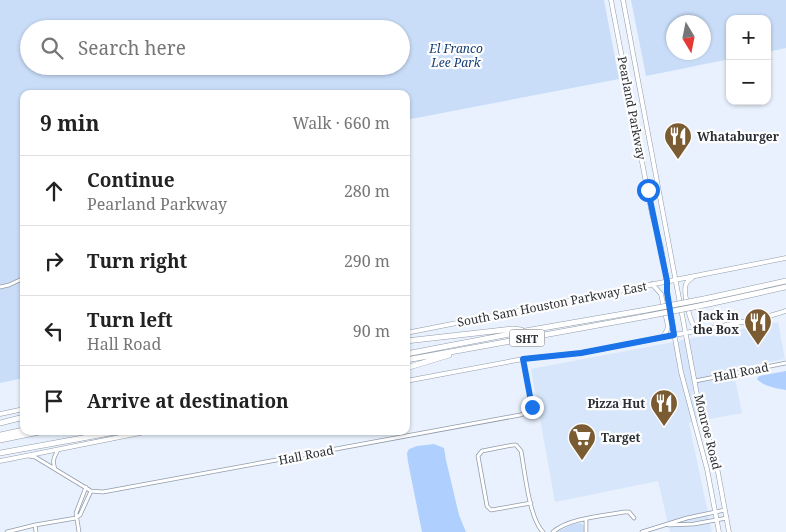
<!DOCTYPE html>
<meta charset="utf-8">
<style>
:root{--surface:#fff;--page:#f6f6f6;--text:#222;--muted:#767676;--line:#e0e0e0}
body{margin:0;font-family:"Noto Serif",serif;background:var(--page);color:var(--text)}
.controls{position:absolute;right:15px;top:15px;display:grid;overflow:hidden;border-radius:10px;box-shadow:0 1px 4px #0004}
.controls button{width:45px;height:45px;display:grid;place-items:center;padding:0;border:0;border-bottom:1px solid var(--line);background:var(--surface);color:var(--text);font:25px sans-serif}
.compass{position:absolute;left:666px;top:15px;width:45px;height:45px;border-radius:50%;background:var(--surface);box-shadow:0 1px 4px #0004;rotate:170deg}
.stop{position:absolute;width:15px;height:15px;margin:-11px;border:4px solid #1a73e8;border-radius:50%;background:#fff}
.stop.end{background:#1a73e8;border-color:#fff;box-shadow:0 1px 5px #0008}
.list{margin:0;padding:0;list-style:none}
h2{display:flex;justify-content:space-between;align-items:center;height:65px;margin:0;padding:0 20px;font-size:21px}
h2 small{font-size:16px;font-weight:400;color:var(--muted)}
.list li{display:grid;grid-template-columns:32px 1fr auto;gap:15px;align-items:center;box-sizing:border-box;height:70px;padding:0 20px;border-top:1px solid var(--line)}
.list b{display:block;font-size:19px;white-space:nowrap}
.list p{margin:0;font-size:16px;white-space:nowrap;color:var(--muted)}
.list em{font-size:16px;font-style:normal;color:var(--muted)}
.icon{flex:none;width:28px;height:28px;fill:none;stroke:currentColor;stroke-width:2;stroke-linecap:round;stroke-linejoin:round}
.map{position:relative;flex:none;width:786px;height:532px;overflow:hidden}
.search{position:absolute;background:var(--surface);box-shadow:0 1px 4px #0004;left:20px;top:20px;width:390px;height:55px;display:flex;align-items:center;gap:12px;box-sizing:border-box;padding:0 18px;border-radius:28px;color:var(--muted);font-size:19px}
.panel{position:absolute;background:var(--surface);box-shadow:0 1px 4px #0004;left:20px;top:90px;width:390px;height:345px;border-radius:10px}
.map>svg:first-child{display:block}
</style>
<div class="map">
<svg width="786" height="532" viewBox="0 0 786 532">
<rect width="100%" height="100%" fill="#e8f1fd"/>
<path fill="#d7e6fb" d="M778 322 785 359 733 369 742 413 689 423 712 532H670L658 481 555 502 531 369Z"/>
<path fill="#c9ddf9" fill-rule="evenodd" d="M0 0H604L619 79 406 120V94H24V378L0 383ZM29 29H401V66H29Z
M631 0H786V48L767 52V19H730V59L646 76ZM704 22V52H674V22Z
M581 523 584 526V532H557L571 525Z"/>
<path fill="#afd0fe" d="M786 371V390C777 389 763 386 757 379L759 376Z
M434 444 444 448 446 460 459 515 466 532H422L408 462 407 453 409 449 417 446Z"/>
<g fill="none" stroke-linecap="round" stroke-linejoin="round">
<g stroke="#929caa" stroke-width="4.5">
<path id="street" d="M0 287 9 285 24 278
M695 381 786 363
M29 456 35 457 91 491 103 492 520 415C526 413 530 413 532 407L523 359
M55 469C52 461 54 457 58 450
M531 503 491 510 487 506 478 456 482 451 513 445H516L521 451C525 472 529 518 543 532
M586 519V532
M35 525 36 532
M669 525 694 524 727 518
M7 532 35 525 76 518 80 515 91 491
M79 532 76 513 86 487
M553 532C569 518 604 516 624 512H629L634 518
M642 532 687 518 725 510"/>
</g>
<g stroke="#929caa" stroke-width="5">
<path id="secondary" d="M611 0 652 214 661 247 667 281V293L681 372 707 469 719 532
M623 0 699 405 717 467 729 532
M692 278C689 280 688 280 686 284 683 291 689 317 693 324 694 328 694 327 698 330
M652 284 661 294 668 326 667 330 663 337
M406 333 786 258
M406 381 523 359 581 353 763 318 786 311
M0 414 24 409
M0 461 150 431"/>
</g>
<g stroke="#929caa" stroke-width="6">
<path id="highway" d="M704 299 786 281
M704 305 786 287
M406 341 513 329 521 330
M406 354 531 330 646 310
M406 360 648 316
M406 368 449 355
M0 423 24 417
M0 435 24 430
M0 440 44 431
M0 453 121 431"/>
</g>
<use href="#street" stroke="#fff" stroke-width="3"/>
<use href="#secondary" stroke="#fff" stroke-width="4"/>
<use href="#highway" stroke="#fff" stroke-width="5"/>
<g stroke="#929caa" stroke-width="6" stroke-linecap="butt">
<path id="highway-bridge" d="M646 310 704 299
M648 316 704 305"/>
</g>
<use href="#highway-bridge" stroke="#fff" stroke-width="5"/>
</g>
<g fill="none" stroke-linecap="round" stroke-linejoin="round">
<path stroke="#1a73e8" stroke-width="6" d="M532 407 523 359 581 353 674 335 667 292V281L648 190"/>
</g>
<defs>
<g id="restaurant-pin" transform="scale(1.4375)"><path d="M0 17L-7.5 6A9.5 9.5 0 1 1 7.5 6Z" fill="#7b5b31" stroke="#fdfdfd"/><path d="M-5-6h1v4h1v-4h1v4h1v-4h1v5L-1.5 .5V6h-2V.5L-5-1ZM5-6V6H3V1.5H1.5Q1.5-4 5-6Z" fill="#fff"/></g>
<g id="supermarket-pin" transform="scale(1.4375)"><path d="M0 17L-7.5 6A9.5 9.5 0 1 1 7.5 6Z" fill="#7b5b31" stroke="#fdfdfd"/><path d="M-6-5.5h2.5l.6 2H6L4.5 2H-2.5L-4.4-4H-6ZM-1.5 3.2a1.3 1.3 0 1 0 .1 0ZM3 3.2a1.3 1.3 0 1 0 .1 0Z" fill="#fff"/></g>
</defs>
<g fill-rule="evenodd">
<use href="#restaurant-pin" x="678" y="136"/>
<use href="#restaurant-pin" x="758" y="322"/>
<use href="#restaurant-pin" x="664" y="403"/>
<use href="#supermarket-pin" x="582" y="437"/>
</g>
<g text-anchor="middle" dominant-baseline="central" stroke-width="4.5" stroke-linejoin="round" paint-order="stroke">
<rect fill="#fdfdfd" stroke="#6a6d71" stroke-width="1" x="509.5" y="329.5" width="35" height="17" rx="4"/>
<g font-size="11" font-weight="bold" fill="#2b2f35">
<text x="527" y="338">SHT</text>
</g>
<g font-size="12" font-style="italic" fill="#163f75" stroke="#fdfdfd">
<text x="456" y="48">El Franco<tspan x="456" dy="14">Lee Park</tspan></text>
</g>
<g font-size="12" fill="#2b2f35" stroke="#fdfdfd">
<text transform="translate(632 108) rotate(79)">Pearland Parkway</text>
<text transform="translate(552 304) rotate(-11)">South Sam Houston Parkway East</text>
<text transform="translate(741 372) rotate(-11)">Hall Road</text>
<text transform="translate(708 432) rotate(76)">Monroe Road</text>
<text transform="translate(306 455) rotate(-11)">Hall Road</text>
</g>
<g font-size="12" font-weight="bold" fill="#2b2f35" stroke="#fdfdfd" text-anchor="start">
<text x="697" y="136">Whataburger</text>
<text x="739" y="315" text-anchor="end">Jack in<tspan x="739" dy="14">the Box</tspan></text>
<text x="645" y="403" text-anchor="end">Pizza Hut</text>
<text x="601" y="437">Target</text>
</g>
</g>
</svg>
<div class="controls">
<button>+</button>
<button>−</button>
</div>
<svg class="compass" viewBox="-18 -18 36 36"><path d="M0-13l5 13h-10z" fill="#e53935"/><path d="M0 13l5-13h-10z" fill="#767676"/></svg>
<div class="stop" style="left:648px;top:190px"></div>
<div class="stop end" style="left:532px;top:407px"></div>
<div class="search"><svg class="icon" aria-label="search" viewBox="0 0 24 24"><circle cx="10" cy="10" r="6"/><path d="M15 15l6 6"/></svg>Search here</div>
<section class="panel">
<h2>9 min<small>Walk · 660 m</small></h2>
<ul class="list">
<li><svg class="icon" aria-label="ahead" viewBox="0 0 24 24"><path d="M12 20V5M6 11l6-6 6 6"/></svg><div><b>Continue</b><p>Pearland Parkway</p></div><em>280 m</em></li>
<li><svg class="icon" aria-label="right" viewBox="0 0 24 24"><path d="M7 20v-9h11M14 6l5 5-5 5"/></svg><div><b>Turn right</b></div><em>290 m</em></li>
<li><svg class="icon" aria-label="left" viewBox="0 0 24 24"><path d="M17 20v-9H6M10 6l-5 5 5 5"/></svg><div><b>Turn left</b><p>Hall Road</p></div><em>90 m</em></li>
<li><svg class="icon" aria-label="arrive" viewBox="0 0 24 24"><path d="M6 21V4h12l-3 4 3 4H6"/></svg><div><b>Arrive at destination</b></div></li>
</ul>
</section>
</div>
